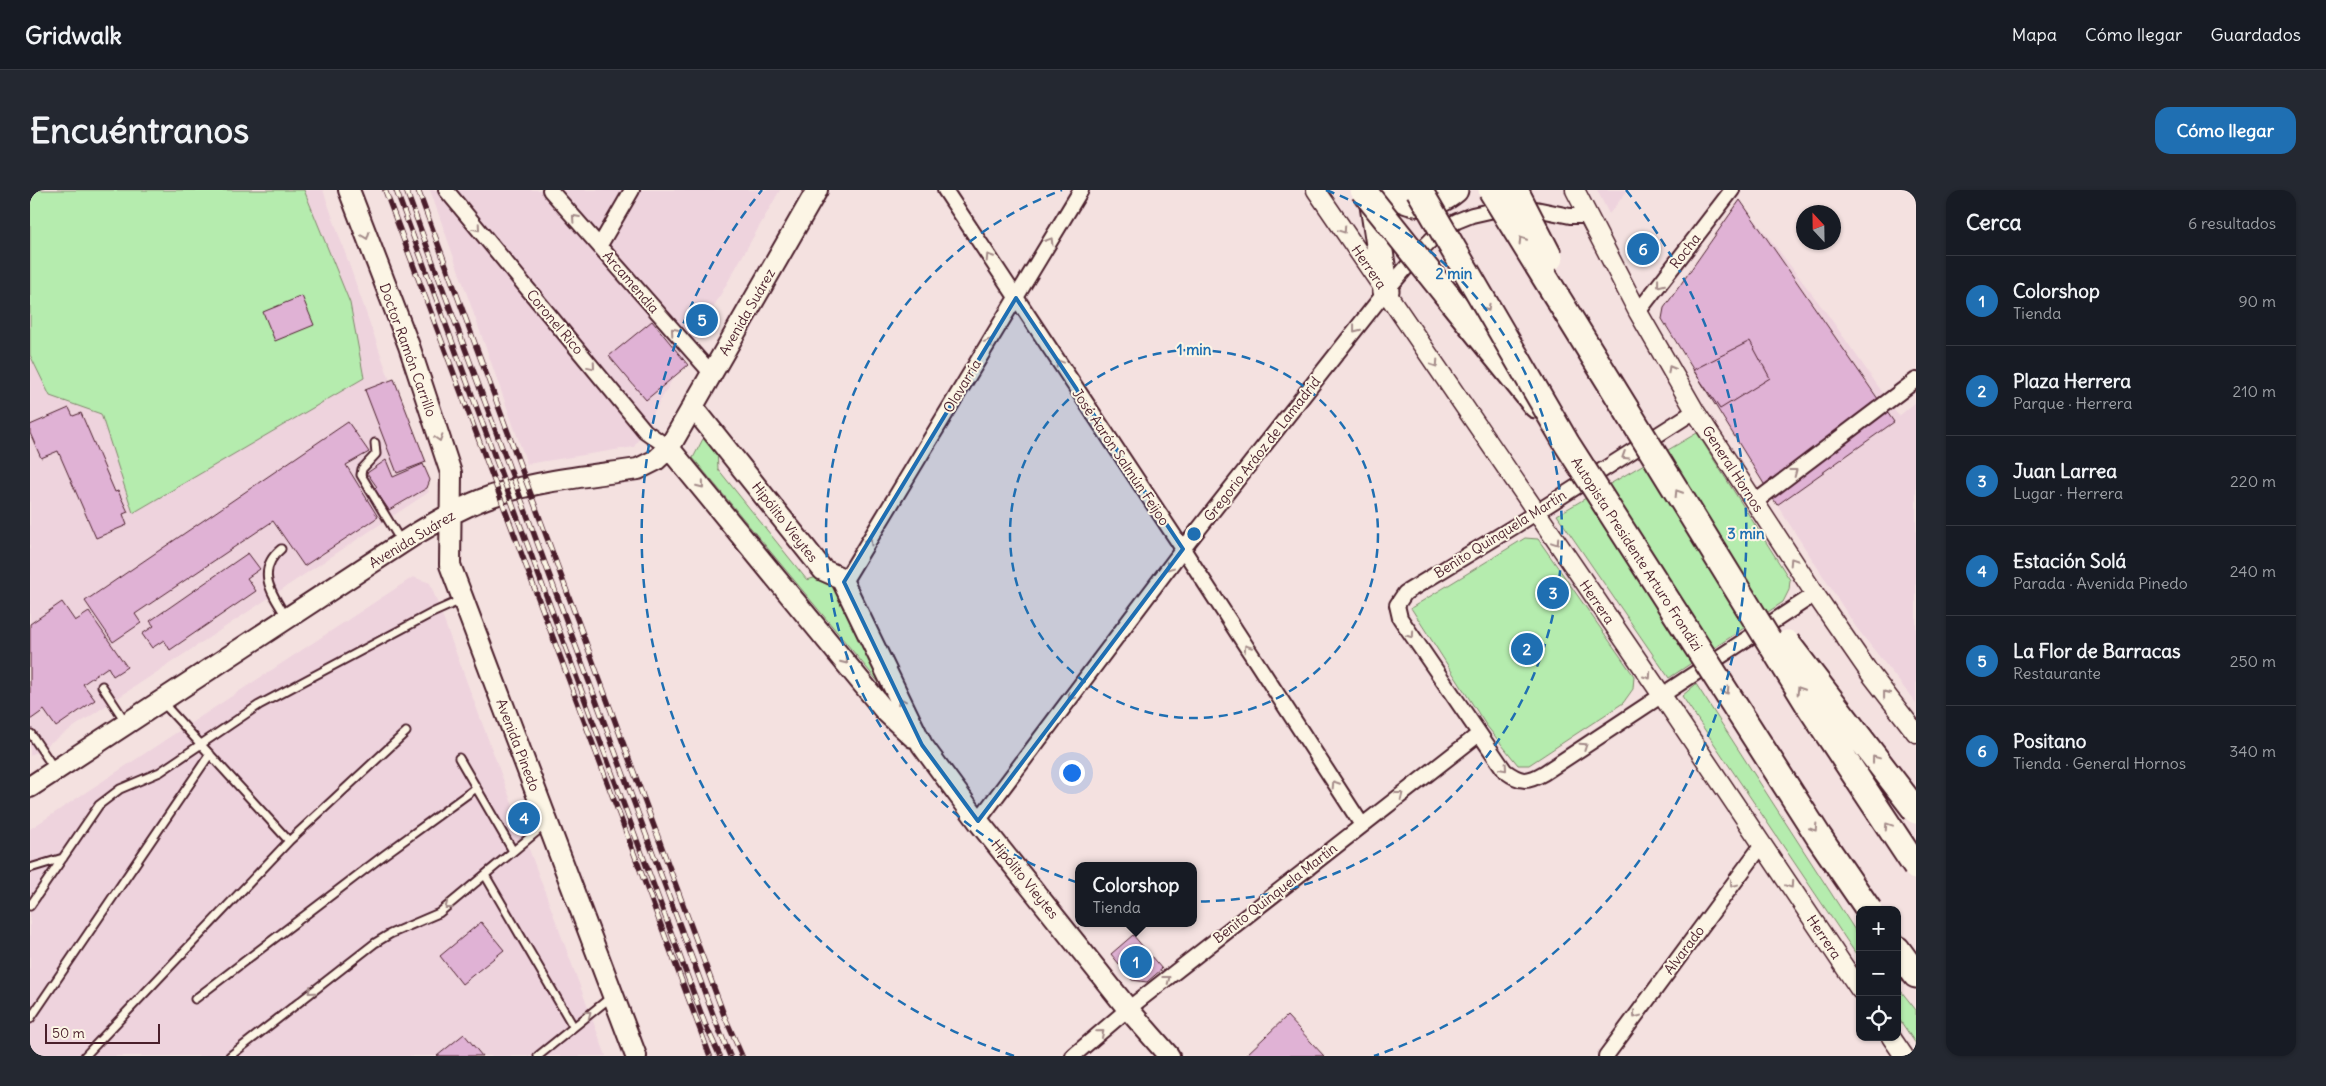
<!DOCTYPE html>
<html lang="es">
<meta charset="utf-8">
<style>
:root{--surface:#171b24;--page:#242831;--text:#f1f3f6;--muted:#9ea1a6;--line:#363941;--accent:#1f6fb2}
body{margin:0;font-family:Delius,sans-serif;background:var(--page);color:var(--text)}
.controls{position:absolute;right:15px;bottom:15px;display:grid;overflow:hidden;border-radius:10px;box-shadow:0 1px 4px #0004}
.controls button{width:45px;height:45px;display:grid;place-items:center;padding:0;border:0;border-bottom:1px solid var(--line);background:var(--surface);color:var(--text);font:25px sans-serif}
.compass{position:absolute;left:1766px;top:15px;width:45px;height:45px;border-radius:50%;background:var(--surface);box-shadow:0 1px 4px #0004;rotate:338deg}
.scale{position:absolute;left:15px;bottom:12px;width:115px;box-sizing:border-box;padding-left:5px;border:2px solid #4a1f2b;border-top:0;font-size:14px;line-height:18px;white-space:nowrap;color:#4a1f2b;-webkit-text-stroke:4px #fcf5e5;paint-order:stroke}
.you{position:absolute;left:1041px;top:582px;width:18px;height:18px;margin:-12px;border:4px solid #fff;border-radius:50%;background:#1a73e8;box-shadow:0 0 0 8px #1a73e833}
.badge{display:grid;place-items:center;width:32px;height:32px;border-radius:50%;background:var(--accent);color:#fff;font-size:16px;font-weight:700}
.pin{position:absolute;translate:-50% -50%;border:2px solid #fff;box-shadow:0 1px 5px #0006}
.popup{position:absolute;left:1045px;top:672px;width:122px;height:65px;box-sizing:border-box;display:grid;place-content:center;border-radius:10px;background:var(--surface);filter:drop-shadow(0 1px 4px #0005);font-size:16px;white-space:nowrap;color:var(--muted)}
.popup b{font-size:19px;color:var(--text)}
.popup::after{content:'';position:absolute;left:50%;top:100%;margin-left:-10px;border:10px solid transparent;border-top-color:var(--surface)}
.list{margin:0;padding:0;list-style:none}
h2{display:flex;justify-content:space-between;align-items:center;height:65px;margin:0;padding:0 20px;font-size:21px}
h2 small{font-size:16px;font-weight:400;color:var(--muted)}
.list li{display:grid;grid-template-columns:32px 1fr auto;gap:15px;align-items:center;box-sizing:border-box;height:90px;padding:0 20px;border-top:1px solid var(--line)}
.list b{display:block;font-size:19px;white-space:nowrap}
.list p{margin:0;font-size:16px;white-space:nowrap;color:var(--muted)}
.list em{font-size:16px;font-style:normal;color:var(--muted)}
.icon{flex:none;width:28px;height:28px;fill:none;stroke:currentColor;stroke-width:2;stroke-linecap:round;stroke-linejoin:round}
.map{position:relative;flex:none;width:1886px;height:866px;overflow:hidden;border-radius:15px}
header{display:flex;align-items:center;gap:30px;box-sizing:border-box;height:70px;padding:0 25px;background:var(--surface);border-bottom:1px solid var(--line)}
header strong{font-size:24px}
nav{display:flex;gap:28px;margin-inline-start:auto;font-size:18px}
.intro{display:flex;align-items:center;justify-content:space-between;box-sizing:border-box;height:120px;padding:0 30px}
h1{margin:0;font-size:35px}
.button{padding:12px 22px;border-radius:15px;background:var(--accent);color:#fff;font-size:18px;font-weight:700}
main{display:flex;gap:30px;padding:0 30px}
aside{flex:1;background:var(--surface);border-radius:15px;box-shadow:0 1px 4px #0004}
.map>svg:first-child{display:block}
</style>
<header>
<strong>Gridwalk</strong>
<nav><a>Mapa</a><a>Cómo llegar</a><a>Guardados</a></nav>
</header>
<div class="intro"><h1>Encuéntranos</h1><a class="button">Cómo llegar</a></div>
<main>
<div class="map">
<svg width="1886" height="866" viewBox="0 0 1886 866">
<rect width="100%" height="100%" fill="#f4e1e0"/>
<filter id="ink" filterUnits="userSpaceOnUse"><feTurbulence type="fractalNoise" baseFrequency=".02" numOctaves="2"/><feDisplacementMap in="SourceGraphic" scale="10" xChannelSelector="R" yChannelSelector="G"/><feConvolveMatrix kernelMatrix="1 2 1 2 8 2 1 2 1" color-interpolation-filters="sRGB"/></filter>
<g filter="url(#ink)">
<path fill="#eed3dd" d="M0 0H293L399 302 0 566Z
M400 0H750L604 257 497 274Z
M1567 0H1598L1579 24Z
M1710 10 1798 125 1869 226 1886 212V513L1826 437 1747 315 1864 232Z
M383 387 400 393 576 866H0V639Z"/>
<path fill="#b5ecae" stroke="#80866c" d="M0 0H274L320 113 334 188 103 323 71 224 20 206 0 165Z
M1667 243 1760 390 1759 400 1753 412 1639 488 1527 325Z
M674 247 687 260 688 279 777 390 787 387 807 398 813 419 854 488 850 494 663 268Z
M1495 348 1508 349 1604 486 1603 499 1593 513 1499 575H1488L1456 535 1381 418Z
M1666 494 1830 748V770L1652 506Z
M1867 796 1886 820V854L1867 826Z"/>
<path fill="#e0b2d5" stroke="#4a1f2b" d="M1710 10 1864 232 1747 315 1632 129 1634 118Z
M272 106 284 135 245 151 233 122Z
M622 131 658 175 616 210 579 166Z
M1720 151 1740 188 1690 219 1663 180Z
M364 189 396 272 367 283 335 200Z
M39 218 43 226 51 223 85 302 88 301 98 322 93 324 97 335 66 348 28 261 11 268 0 243V235Z
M318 232 339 262 316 275 348 327 274 376 243 331 105 424 111 433 83 452 55 411Z
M356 270 363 287 393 274 400 290 397 298 359 320 344 298 347 297 337 283Z
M218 363 230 379 217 388 226 401 140 460 134 450 122 458 112 444 124 436 120 431Z
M32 412 45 431 59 422 97 477 83 486 78 477 53 494 65 510 26 537 14 520 0 530V434Z
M451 732 474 760 432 794 410 766Z
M1103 745 1132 779 1117 792 1102 790 1081 764Z
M1257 826 1294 866H1215Z
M434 844 452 866H407Z"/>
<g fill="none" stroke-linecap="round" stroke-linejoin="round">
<g stroke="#4a1f2b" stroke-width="11">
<path id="service" d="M345 253 346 264 332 279 331 285 372 353
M251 359C224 381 243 405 257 428
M72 496 95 531
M133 513 259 651
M1 544 24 578
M429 568 483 661
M0 678 33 668
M455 685 543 836
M0 716 69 615 90 599 130 582 229 515 402 423 431 410
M165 809 354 665 446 598
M0 829 180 564
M55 866 259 651 376 542
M200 866 345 753 360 744 409 723 516 634
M508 866 581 807"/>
</g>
<g stroke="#4a1f2b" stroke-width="18">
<path id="minor" d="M416 0 615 241 639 258
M520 0 682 184
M915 0 1153 359 1332 635
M570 55 602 0
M1608 122 1702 0
M1665 221 1485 336 1375 403 1367 415 1370 428 1475 581C1490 592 1497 593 1514 583L1785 404
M1725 312 1886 190
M814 392 1051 0
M948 631 1153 359 1356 101 1394 57 1410 41 1427 31 1442 25 1486 15 1540 26H1558
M1043 866 1098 819 1449 544
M1576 866 1732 655"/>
</g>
<g stroke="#4a1f2b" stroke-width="21">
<path id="tertiary" d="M1286 0 1631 504 1830 800
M1545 0 1608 122 1665 221 1785 404 1839 482 1886 543
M1861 847 1874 866"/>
</g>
<g stroke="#4a1f2b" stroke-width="24">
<path id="secondary" d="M319 0 379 156 421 283 420 375 606 866
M663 217 793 380 811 388 892 555 948 631 1098 819 1139 866
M639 258 855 521 883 547
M0 597 384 345C409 330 435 315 462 306 509 290 560 286 608 279L626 270 639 258 787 0"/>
</g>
<g stroke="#4a1f2b" stroke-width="29">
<path id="motorway" d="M1359 0C1380 18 1404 18 1425 0
M1341 2 1356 101
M1416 104 1506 215
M1867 759 1886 785"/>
</g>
<use href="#service" stroke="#fcf5e5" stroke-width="7"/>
<use href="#minor" stroke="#fcf5e5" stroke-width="14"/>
<use href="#tertiary" stroke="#fcf5e5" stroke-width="18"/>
<use href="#secondary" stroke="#fcf5e5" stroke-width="20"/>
<use href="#motorway" stroke="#fcf5e5" stroke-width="25"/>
<g stroke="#4a1f2b" stroke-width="5.5">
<path id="rail" d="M355 0 680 866
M366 0 675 834 690 866
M376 0 685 830 700 866
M388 0 694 825 712 866"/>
</g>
<use href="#rail" stroke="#fcf5e5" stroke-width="4" stroke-dasharray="11" stroke-linecap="butt"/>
<g stroke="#4a1f2b" stroke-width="29" stroke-linecap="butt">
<path id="motorway-bridge" d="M1333 0 1416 104
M1389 0 1537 254 1789 647 1839 720
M1461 0 1778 514 1886 677
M1485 0 1520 68
M1757 453 1886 621"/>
</g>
<use href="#motorway-bridge" stroke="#fcf5e5" stroke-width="25"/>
</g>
<defs><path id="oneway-chevron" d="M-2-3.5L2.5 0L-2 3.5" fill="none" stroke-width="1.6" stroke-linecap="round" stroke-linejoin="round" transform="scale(1.25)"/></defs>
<g stroke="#a38a88">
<use href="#oneway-chevron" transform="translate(545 28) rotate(-132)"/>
<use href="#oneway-chevron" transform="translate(447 38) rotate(50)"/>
<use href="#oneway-chevron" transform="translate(1313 40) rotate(56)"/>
<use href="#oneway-chevron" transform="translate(336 46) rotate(69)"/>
<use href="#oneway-chevron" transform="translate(1492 50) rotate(-122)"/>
<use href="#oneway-chevron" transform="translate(1020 51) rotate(-59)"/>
<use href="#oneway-chevron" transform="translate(959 67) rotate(-123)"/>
<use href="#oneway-chevron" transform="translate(1630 94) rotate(128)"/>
<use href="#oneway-chevron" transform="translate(1457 118) rotate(60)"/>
<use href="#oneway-chevron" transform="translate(1326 139) rotate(128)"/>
<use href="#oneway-chevron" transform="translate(644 141) rotate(-131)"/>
<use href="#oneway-chevron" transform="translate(959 152) rotate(-59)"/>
<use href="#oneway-chevron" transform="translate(1029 173) rotate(-124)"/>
<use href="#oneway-chevron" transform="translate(1405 174) rotate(56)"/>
<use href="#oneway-chevron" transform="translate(562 176) rotate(50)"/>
<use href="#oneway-chevron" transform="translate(1641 179) rotate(-120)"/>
<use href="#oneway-chevron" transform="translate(409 248) rotate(72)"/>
<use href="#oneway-chevron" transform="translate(1595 266) rotate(148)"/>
<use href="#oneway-chevron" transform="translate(1764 282) rotate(-37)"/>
<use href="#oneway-chevron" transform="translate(671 295) rotate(51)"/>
<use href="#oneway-chevron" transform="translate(1648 303) rotate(-122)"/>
<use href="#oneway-chevron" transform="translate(839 351) rotate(-59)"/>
<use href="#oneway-chevron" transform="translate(1526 352) rotate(56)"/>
<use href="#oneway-chevron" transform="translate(1763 371) rotate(-123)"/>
<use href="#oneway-chevron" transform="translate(1139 377) rotate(127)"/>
<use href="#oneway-chevron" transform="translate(1381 445) rotate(55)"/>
<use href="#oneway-chevron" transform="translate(1217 458) rotate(-123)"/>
<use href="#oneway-chevron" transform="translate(815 471) rotate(51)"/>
<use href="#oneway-chevron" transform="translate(1618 486) rotate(55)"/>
<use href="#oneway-chevron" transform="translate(1770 500) rotate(-122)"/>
<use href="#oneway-chevron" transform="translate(1696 501) rotate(57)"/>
<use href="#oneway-chevron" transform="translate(1856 504) rotate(-128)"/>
<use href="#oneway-chevron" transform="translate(1041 507) rotate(127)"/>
<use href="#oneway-chevron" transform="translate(871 511) rotate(-116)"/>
<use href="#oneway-chevron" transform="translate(1554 556) rotate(-34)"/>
<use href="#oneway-chevron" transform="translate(1845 569) rotate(-127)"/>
<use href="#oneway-chevron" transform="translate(1474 578) rotate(49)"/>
<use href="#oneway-chevron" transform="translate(1305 594) rotate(-123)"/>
<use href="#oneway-chevron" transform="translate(1370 605) rotate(-38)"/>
<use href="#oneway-chevron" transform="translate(1858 636) rotate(-124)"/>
<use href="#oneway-chevron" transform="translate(1784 638) rotate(57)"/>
<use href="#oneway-chevron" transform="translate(1703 694) rotate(127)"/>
<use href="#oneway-chevron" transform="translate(1760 695) rotate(56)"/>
<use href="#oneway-chevron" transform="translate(418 716) rotate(142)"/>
<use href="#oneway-chevron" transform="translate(1137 789) rotate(-38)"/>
<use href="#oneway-chevron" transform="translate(281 801) rotate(141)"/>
<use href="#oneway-chevron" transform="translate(558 824) rotate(-38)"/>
<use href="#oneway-chevron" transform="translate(1606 825) rotate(127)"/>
<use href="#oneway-chevron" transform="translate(1071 843) rotate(-41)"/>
</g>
</g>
<path fill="#1f6fb2" fill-opacity="0.2" stroke="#1f6fb2" stroke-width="4" stroke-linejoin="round" d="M986 108 1153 359 948 631 892 555 814 392Z"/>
<g fill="none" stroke="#1f6fb2" stroke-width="2.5" stroke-dasharray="9 6">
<circle cx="1164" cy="344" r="184"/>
<path d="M1296 0A368 368 0 1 1 1032 0"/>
<path d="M984 866A552 552 0 0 1 732 0M1596 0A552 552 0 0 1 1344 866"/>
</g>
<g text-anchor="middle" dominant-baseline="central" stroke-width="4" stroke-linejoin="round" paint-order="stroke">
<g font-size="14" fill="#4a1f2b" stroke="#fcf5e5">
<text transform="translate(1655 61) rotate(-52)">Rocha</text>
<text transform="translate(1339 77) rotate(55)">Herrera</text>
<text transform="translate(601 92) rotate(49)">Arcamendia</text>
<text transform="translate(717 122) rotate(-60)">Avenida Suárez</text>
<text transform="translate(525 132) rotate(50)">Coronel Rico</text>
<text transform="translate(378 160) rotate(70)">Doctor Ramón Carrillo</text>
<text transform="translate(932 196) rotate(-59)">Olavarría</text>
<text transform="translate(1232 259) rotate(-52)">Gregorio Aráoz de Lamadrid</text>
<text transform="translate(1091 267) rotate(56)">José Aarón Salmún Feijoo</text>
<text transform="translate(1703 279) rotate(57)">General Hornos</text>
<text transform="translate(755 332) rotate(52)">Hipólito Vieytes</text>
<text transform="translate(1470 344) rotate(-32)">Benito Quinquela Martín</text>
<text transform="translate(382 349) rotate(-31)">Avenida Suárez</text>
<text transform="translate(1607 364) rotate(57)">Autopista Presidente Arturo Frondizi</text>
<text transform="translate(1567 412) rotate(55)">Herrera</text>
<text transform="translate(488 555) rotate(69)">Avenida Pinedo</text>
<text transform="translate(995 689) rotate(51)">Hipólito Vieytes</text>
<text transform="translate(1245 703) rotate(-38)">Benito Quinquela Martín</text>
<text transform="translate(1794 747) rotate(56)">Herrera</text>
<text transform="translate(1654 760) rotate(-53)">Alvarado</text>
</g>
</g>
<circle cx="1164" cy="344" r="8" fill="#1f6fb2" stroke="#fcf5e5" stroke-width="2.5"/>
<g font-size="15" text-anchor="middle" font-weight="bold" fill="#1f6fb2" stroke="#fcf5e5" stroke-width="4" stroke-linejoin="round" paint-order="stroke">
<text x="1424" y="89">2 min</text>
<text x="1164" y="165">1 min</text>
<text x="1716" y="349">3 min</text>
</g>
</svg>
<div class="controls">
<button>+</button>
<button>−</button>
<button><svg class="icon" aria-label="locate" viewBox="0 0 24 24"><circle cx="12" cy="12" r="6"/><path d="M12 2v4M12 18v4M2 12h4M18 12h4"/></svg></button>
</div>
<svg class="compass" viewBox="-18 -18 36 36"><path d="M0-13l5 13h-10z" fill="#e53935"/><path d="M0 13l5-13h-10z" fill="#9ea1a6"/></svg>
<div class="scale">50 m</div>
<div class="you"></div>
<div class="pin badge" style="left:1106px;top:772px">1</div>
<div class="popup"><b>Colorshop</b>Tienda</div>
<div class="pin badge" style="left:1497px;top:459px">2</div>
<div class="pin badge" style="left:1523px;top:403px">3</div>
<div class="pin badge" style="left:494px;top:628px">4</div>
<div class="pin badge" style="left:672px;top:130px">5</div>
<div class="pin badge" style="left:1613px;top:59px">6</div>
</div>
<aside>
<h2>Cerca<small>6 resultados</small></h2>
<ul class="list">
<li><span class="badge">1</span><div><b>Colorshop</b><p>Tienda</p></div><em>90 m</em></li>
<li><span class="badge">2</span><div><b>Plaza Herrera</b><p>Parque · Herrera</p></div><em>210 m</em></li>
<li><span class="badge">3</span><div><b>Juan Larrea</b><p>Lugar · Herrera</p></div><em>220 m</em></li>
<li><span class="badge">4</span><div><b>Estación Solá</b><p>Parada · Avenida Pinedo</p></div><em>240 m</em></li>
<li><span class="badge">5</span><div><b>La Flor de Barracas</b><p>Restaurante</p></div><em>250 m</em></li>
<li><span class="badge">6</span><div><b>Positano</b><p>Tienda · General Hornos</p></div><em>340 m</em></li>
</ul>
</aside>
</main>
